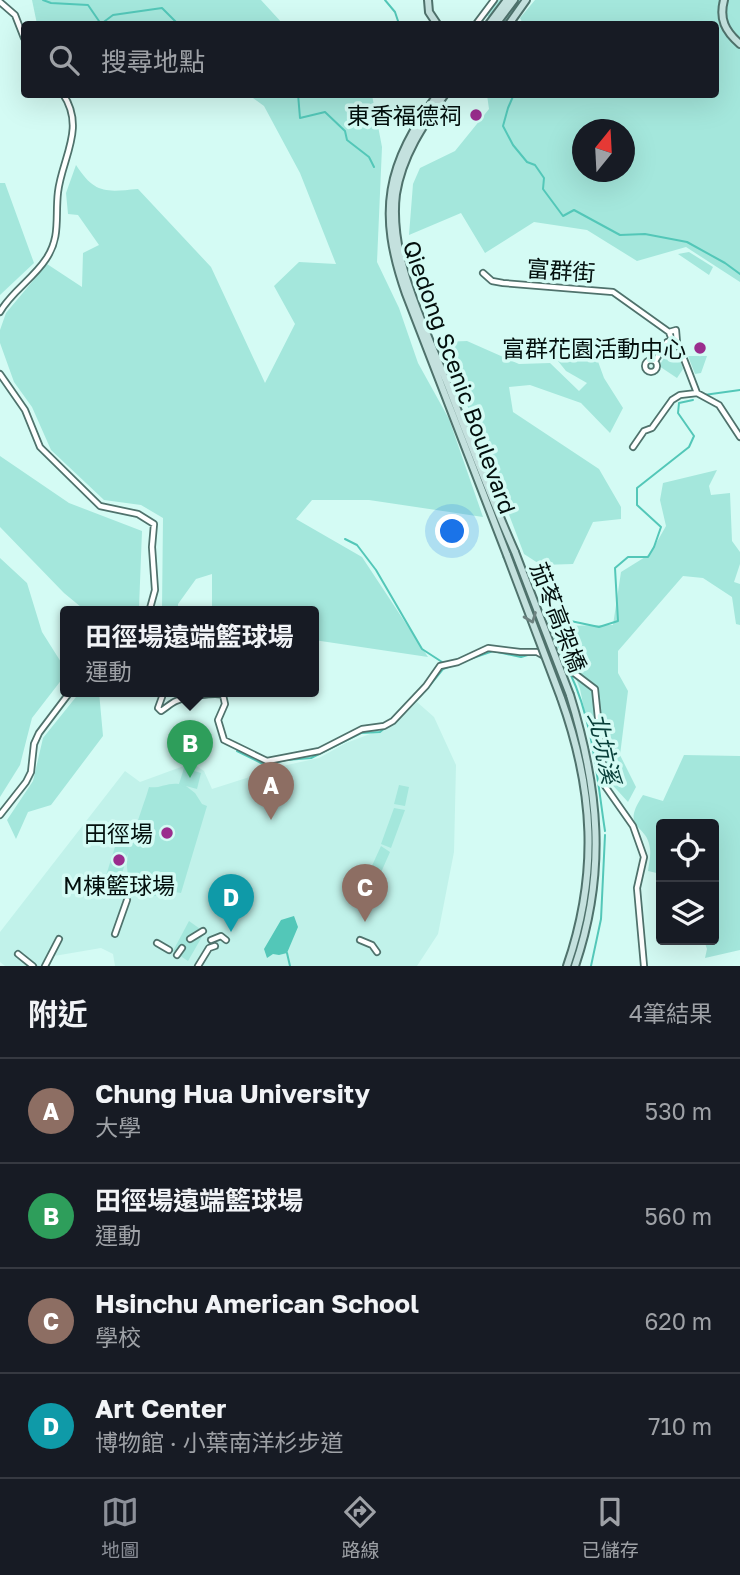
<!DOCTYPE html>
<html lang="zh-TW">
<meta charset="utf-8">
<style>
:root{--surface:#171b24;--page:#242831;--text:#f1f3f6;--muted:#9ea1a6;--line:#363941;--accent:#8c9099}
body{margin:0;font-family:"Golos Text","Noto Sans TC",sans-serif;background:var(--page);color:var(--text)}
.controls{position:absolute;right:21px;bottom:21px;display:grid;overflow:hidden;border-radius:7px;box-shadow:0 7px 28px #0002}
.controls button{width:63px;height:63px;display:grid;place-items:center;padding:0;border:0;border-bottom:2px solid var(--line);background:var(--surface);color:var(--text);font:35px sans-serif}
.compass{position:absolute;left:572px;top:119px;width:63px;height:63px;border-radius:50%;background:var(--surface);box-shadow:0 7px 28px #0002;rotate:18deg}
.you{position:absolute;left:453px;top:532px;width:24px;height:24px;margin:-18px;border:5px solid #fff;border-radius:50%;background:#1a73e8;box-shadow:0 0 0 10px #1a73e833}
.badge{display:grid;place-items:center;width:46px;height:46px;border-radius:50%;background:var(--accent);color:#fff;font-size:23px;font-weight:700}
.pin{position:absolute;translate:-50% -58px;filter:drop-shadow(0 2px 4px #0008)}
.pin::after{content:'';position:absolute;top:37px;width:24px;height:21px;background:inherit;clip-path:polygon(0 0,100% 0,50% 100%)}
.popup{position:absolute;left:60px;top:606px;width:259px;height:91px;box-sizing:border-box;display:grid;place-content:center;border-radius:7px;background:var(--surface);filter:drop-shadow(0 2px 5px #0005);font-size:23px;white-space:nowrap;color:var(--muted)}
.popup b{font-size:26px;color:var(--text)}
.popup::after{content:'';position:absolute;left:50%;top:100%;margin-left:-14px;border:14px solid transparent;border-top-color:var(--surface)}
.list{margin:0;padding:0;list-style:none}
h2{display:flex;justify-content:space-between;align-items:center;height:91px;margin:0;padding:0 28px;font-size:30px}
h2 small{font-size:23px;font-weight:400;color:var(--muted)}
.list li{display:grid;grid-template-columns:46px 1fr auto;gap:21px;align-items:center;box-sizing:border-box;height:105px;padding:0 28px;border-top:2px solid var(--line)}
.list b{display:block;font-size:26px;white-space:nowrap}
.list p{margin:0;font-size:23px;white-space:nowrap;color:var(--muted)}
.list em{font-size:23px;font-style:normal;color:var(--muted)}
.icon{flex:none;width:38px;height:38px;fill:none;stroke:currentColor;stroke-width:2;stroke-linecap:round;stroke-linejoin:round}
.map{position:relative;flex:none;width:740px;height:966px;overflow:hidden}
.search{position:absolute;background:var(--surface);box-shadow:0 7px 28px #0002;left:21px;right:21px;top:21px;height:77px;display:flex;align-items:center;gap:18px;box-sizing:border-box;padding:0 24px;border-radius:7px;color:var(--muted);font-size:26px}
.sheet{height:511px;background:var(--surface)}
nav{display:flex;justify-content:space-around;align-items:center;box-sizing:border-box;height:98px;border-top:2px solid var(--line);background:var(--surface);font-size:19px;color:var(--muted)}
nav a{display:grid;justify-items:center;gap:4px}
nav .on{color:var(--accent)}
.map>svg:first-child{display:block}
</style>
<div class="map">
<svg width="740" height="966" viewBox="0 0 740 966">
<rect width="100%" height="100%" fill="#d4fbf4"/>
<path fill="#c1f2ea" d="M417 702 434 717 456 765 454 852 438 934 417 966H115L113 954 101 948 54 956 47 966H5L0 962V932L125 771 140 782 192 763 204 771 212 789 287 765 319 758 346 743 386 728 399 720Z"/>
<path fill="#a4e7dc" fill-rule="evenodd" d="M32 0H261L283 24H37Z
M497 0H521L504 24H499L486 15Z
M535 0H740V282L686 247 637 261 587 230 534 222 485 253 461 213 409 235 413 184 420 168 455 151 489 109 487 95 716 94V24H523L520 18ZM582 130H624V172H582Z
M249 95H372L382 147 377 262 399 308 418 363 449 419 483 517 369 500H312L296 519 362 557 428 657 314 640V612H212V574L196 579 178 604V612H159L162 608 163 518 141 505 104 500 51 450 32 407 14 382 0 343V330L6 313 47 264 82 287 83 253 99 245 78 215 68 214 66 193 76 165C95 194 105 192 138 189L211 267 265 383 295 324 274 286 299 262 336 264 300 173 264 106Z
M0 183H5L34 263 0 295Z
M689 252 713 267 709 275 678 254Z
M467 341 519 364 550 363 579 391 587 383 566 371 554 356 581 349 596 356 604 378 623 408 610 433 581 403 530 385 509 387 513 412 599 469 621 507V519L593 522 573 564 541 565 524 554 443 342Z
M669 350 679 356 683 369 677 378 659 366Z
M688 356H707L701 373 695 374Z
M0 456 69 503 142 531 139 608 134 612H87L64 593 0 527Z
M717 470 709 486 711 495 730 493 732 541 740 552V564L734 582 740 584V625L736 624 732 597 703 578 683 576 618 651V673L628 691 620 755 636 787 628 802 596 767 580 689 556 626 613 625 621 572 650 554 666 526 660 500 663 483Z
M0 558 27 583 42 632 66 670V674L32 718 20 765 0 797Z
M80 692H99L103 736 51 805 28 812 16 839 7 820 33 781 43 738Z
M684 755 740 756V950L705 958 707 949 704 940H714V824H661V874L648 871C649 864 651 855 650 849 648 823 619 831 643 795L663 801Z
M184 768 201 773 197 789 186 786 195 793 202 804 207 806 181 893C170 890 161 898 149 895 137 891 127 880 127 866 126 850 144 805 149 787 159 789 168 782 179 784Z
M399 785 409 787 405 806 394 804Z
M394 808 405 810 391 848 381 844Z
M118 837 132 841 119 883 105 879Z
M381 846 390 852 375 886 365 881Z
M189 921 203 931V935L188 961 173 951Z"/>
<path fill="#53c7b8" d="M294 916 298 927 287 953 279 955 273 954 267 958 264 949 281 920Z"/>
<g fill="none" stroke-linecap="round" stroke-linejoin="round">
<path stroke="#53c7b8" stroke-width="2" d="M43 0 51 3 88 5 101 24 113 15 162 8 177 23 185 24
M385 0 395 12 399 24
M298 94 300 118 325 112 345 131 347 140 369 157 374 167
M514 94 508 108 503 126 513 145 527 162 535 165 544 178 543 189 563 216 574 210 620 235 645 234 687 242 725 263 740 274
M704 395 740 390
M345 539 357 545 376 570 422 649 442 662
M470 659 493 651 521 657 531 654
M565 664 547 616 599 627 618 621 615 568 628 557H648L654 547 661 527 637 505V488L689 447 694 436 678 413 679 403 693 400
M570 673C593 721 597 779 605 831
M430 685 443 669 451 666
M237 751 265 765 286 760 311 758 361 733 380 732 386 727
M287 953 290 966
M591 966 601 919 605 835"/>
<g stroke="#4f726c" stroke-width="8">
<path id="street" d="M0 2 15 15 24 38
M476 24 494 0
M483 273 492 281 503 283 613 292 669 332 676 330 677 342
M0 312C11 292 33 279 46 259 61 237 55 217 58 192 62 158 86 128 63 94
M669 332 672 340 679 346 697 393 719 405 740 437
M645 366a6 6 0 1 1 12 0a6 6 0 1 1-12 0Z
M655 361 667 342 672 340
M0 374 25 410 40 447 100 506 138 514 154 524 152 547 155 590 149 612
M633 447 644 431 652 428 672 400 680 395 697 393
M161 692 162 697 158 708 161 711C166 708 171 703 176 701 186 697 214 692 223 695L225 704 218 720 224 740 267 761 319 751 362 729 384 726 393 721 426 686 440 666 458 662 488 648 520 652H537L574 673 595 689 605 786 633 826 644 857 637 888 644 966
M0 815 26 782 31 772 34 744 39 733 70 692
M115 934 127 900
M190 939 203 931
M211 940 221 936 226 940
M360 940 372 945 377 952
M157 943 169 950
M18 954 33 966
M177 955 182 948
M45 966 59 939
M198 966 209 948 215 946"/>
</g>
<g stroke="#4f726c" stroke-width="10">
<path id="secondary" d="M428 0 429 12 437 24
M724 0C719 19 725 31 740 44
M489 24 507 0
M496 24 514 0
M509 24 526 0
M438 94C386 165 377 211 406 294L507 555
M445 94C423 125 402 156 396 194 388 258 426 329 449 388 470 443 491 498 515 552
M570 695C599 789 607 872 575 966
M561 698C594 790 599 873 567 966"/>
</g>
<use href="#street" stroke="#fff" stroke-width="4.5"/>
<use href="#secondary" stroke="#c4e1de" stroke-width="6"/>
<g stroke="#4f726c" stroke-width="10" stroke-linecap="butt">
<path id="secondary-bridge" d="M515 552 570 695
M507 555 561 698"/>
</g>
<use href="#secondary-bridge" stroke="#c4e1de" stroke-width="6"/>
</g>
<defs><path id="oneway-chevron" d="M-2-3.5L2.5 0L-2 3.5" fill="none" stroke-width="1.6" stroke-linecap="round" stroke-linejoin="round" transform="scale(1.75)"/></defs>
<use stroke="#6d8280" href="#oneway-chevron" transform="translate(531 618) rotate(69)"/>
<g fill="#9a2d8d" stroke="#d4fbf4" stroke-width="2.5">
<circle cx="476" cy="115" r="7"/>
<circle cx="700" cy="348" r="7"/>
<circle cx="167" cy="833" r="7"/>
<circle cx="119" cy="860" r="7"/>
</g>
<g text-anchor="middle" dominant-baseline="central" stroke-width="7" stroke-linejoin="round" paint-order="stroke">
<g font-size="23" fill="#030f0d" stroke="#d4fbf4" text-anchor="end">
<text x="462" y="115">東香福德祠</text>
<text x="686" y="348">富群花園活動中心</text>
<text x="153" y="833">田徑場</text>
<text x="119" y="885" text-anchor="middle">M棟籃球場</text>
</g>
<g font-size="23" fill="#030f0d" stroke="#d4fbf4">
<text transform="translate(561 270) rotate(4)">富群街</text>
<text transform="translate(460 377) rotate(70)">Qiedong Scenic Boulevard</text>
<text transform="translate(559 617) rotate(69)">茄苳高架橋</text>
</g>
<g font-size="24" font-style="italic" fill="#083f39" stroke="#d4fbf4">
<text transform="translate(605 748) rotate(78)">北坑溪</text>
</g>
</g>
</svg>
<div class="controls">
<button><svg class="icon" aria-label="locate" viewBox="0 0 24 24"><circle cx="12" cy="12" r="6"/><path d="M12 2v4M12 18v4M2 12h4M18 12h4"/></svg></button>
<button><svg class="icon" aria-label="layers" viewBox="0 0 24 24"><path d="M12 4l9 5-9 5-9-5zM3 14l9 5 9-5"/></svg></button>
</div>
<svg class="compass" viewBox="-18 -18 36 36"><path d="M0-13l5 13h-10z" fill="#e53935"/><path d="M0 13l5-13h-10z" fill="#9ea1a6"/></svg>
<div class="you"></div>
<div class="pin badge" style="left:271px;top:820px;background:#8d6e63">A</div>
<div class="pin badge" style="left:190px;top:778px;background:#2e9e5b">B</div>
<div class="popup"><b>田徑場遠端籃球場</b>運動</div>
<div class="pin badge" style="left:365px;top:922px;background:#8d6e63">C</div>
<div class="pin badge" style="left:231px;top:932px;background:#0f9aa8">D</div>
<div class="search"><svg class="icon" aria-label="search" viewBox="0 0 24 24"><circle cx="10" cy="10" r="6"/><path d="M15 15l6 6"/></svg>搜尋地點</div>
</div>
<section class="sheet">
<h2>附近<small>4筆結果</small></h2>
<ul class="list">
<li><span class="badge" style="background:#8d6e63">A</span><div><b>Chung Hua University</b><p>大學</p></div><em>530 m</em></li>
<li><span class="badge" style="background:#2e9e5b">B</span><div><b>田徑場遠端籃球場</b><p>運動</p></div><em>560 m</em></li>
<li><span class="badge" style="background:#8d6e63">C</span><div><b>Hsinchu American School</b><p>學校</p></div><em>620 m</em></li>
<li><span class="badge" style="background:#0f9aa8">D</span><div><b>Art Center</b><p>博物館 · 小葉南洋杉步道</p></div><em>710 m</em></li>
</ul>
</section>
<nav>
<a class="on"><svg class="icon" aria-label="map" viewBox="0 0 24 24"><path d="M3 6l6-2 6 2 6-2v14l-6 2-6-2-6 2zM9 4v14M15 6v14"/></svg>地圖</a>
<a><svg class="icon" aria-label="directions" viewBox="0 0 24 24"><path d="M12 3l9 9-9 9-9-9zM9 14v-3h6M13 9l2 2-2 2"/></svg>路線</a>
<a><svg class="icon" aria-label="saved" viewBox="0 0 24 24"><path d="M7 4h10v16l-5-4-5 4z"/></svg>已儲存</a>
</nav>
